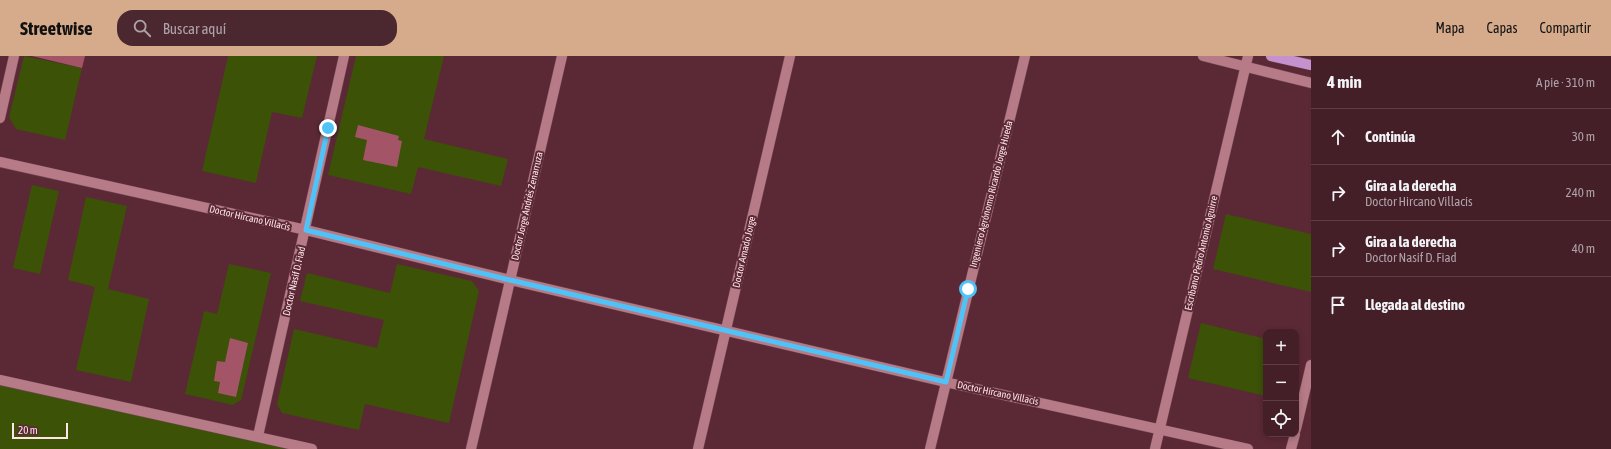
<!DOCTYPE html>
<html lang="es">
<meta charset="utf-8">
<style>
:root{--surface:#441f28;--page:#4b2730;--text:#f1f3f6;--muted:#afa2a8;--line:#5c3d45;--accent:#d6ab8b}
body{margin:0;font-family:"Asap Condensed",sans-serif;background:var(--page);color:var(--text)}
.controls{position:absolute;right:12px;bottom:12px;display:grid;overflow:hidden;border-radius:8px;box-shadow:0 2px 6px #0003}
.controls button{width:36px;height:36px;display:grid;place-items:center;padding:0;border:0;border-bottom:1px solid var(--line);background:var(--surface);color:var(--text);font:20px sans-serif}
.scale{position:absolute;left:12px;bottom:10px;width:56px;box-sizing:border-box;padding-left:4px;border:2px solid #ffe4e8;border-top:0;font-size:11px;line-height:14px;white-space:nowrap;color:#ffe4e8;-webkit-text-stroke:3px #5b2935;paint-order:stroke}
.stop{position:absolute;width:12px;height:12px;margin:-9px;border:3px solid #4fc3f7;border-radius:50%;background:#fff}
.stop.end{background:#4fc3f7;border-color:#fff;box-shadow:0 1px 4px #0008}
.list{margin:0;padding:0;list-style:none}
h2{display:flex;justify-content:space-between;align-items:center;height:52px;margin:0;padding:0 16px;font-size:17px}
h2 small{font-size:13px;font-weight:400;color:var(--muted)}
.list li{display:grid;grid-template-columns:26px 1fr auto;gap:12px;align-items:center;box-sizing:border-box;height:56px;padding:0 16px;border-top:1px solid var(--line)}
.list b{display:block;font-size:15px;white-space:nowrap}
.list p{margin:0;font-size:13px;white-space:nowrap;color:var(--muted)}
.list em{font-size:13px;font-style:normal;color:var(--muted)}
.icon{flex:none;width:22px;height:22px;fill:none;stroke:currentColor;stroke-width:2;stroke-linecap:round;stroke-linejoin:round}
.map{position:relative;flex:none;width:1311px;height:393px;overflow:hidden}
header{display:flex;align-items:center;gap:24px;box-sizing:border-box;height:56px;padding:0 20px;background:var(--accent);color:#111}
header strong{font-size:19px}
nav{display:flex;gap:22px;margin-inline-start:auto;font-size:14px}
.search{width:280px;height:36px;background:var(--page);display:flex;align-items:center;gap:10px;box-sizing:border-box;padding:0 14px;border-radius:16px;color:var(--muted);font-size:15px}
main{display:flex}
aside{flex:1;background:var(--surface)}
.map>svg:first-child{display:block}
</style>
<header>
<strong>Streetwise</strong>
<div class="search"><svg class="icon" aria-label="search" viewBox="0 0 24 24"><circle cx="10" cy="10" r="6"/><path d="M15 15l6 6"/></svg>Buscar aquí</div>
<nav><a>Mapa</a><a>Capas</a><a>Compartir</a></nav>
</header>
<main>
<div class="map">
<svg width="1311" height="393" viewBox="0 0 1311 393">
<rect width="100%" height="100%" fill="#5b2935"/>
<path fill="#3b5207" d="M24 0 82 12 65 84 16 73 9 61Z
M228 0H317L302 62 272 56 256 127 202 115Z
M356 0H444L424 83 508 103 501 130 418 111 411 138 328 119Z
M32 129 59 135 40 218 13 212Z
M86 141 127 150 108 233 149 243 131 326 76 314 95 231 68 224Z
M1226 158 1311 178V236L1213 213Z
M229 208 271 217 241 344 233 349 185 338 204 255 217 258Z
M397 208 472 225 479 235 449 367 365 348 359 374 282 357 277 348 294 273 377 292 384 264 300 245 307 217 390 237Z
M1201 267 1266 283V340L1188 322Z
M0 326 287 393H0Z"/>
<path fill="#a35567" d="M32 0H85L82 12Z
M358 69 399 80 398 84 402 85 397 111 363 104 367 84 355 81Z
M230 282 248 287 236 341 218 337 220 326 214 325 217 305 225 306Z"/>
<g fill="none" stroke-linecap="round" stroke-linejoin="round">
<g stroke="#704651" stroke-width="11">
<path id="minor" d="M1203 0 1311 27
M0 62 14 0
M0 106 306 174 510 224 945 326 1248 393
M0 324 312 393
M1296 373 1311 309
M258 380 344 0
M471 393 562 0
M698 393 790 0
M930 393 1025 0
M1155 393 1248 0
M1291 393 1295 378"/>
</g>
<g stroke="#704651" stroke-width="11">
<path id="major" d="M1271 0 1311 9"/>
</g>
<use href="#minor" stroke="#b67b86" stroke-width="10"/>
<use href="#major" stroke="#c692ce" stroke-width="10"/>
</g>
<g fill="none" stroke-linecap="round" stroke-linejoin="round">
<path stroke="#4fc3f7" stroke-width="5" d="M328 72 306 174 510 224 946 326 968 233"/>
</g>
<g text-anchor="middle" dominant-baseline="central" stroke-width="4" stroke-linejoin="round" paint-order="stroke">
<g font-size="10" fill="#ffe4e8" stroke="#5b2935">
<text transform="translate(991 138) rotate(-76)">Ingeniero Agrónomo Ricardo Jorge Hueda</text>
<text transform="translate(527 150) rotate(-77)">Doctor Jorge Andrés Zenarruza</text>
<text transform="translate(250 162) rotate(13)">Doctor Hircano Villacís</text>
<text transform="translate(744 196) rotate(-77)">Doctor Amado Jorge</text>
<text transform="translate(1201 197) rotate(-77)">Escribano Pedro Antonio Aguirre</text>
<text transform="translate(294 225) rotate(-77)">Doctor Nasif D. Fiad</text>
<text transform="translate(998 337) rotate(12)">Doctor Hircano Villacís</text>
</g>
</g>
</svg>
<div class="controls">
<button>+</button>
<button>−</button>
<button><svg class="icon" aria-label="locate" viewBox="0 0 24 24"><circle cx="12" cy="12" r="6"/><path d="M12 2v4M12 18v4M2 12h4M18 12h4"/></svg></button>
</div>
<div class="scale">20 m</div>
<div class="stop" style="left:968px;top:233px"></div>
<div class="stop end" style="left:328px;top:72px"></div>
</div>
<aside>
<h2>4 min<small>A pie · 310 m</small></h2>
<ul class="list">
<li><svg class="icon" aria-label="ahead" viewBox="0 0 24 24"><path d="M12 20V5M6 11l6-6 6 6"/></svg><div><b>Continúa</b></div><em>30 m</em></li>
<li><svg class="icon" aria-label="right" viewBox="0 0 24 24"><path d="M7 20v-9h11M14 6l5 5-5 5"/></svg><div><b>Gira a la derecha</b><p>Doctor Hircano Villacís</p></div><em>240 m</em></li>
<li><svg class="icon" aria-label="right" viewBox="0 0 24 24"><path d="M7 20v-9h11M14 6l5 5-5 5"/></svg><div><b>Gira a la derecha</b><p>Doctor Nasif D. Fiad</p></div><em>40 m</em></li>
<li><svg class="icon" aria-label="arrive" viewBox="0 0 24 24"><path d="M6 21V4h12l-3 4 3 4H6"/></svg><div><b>Llegada al destino</b></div></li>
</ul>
</aside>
</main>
